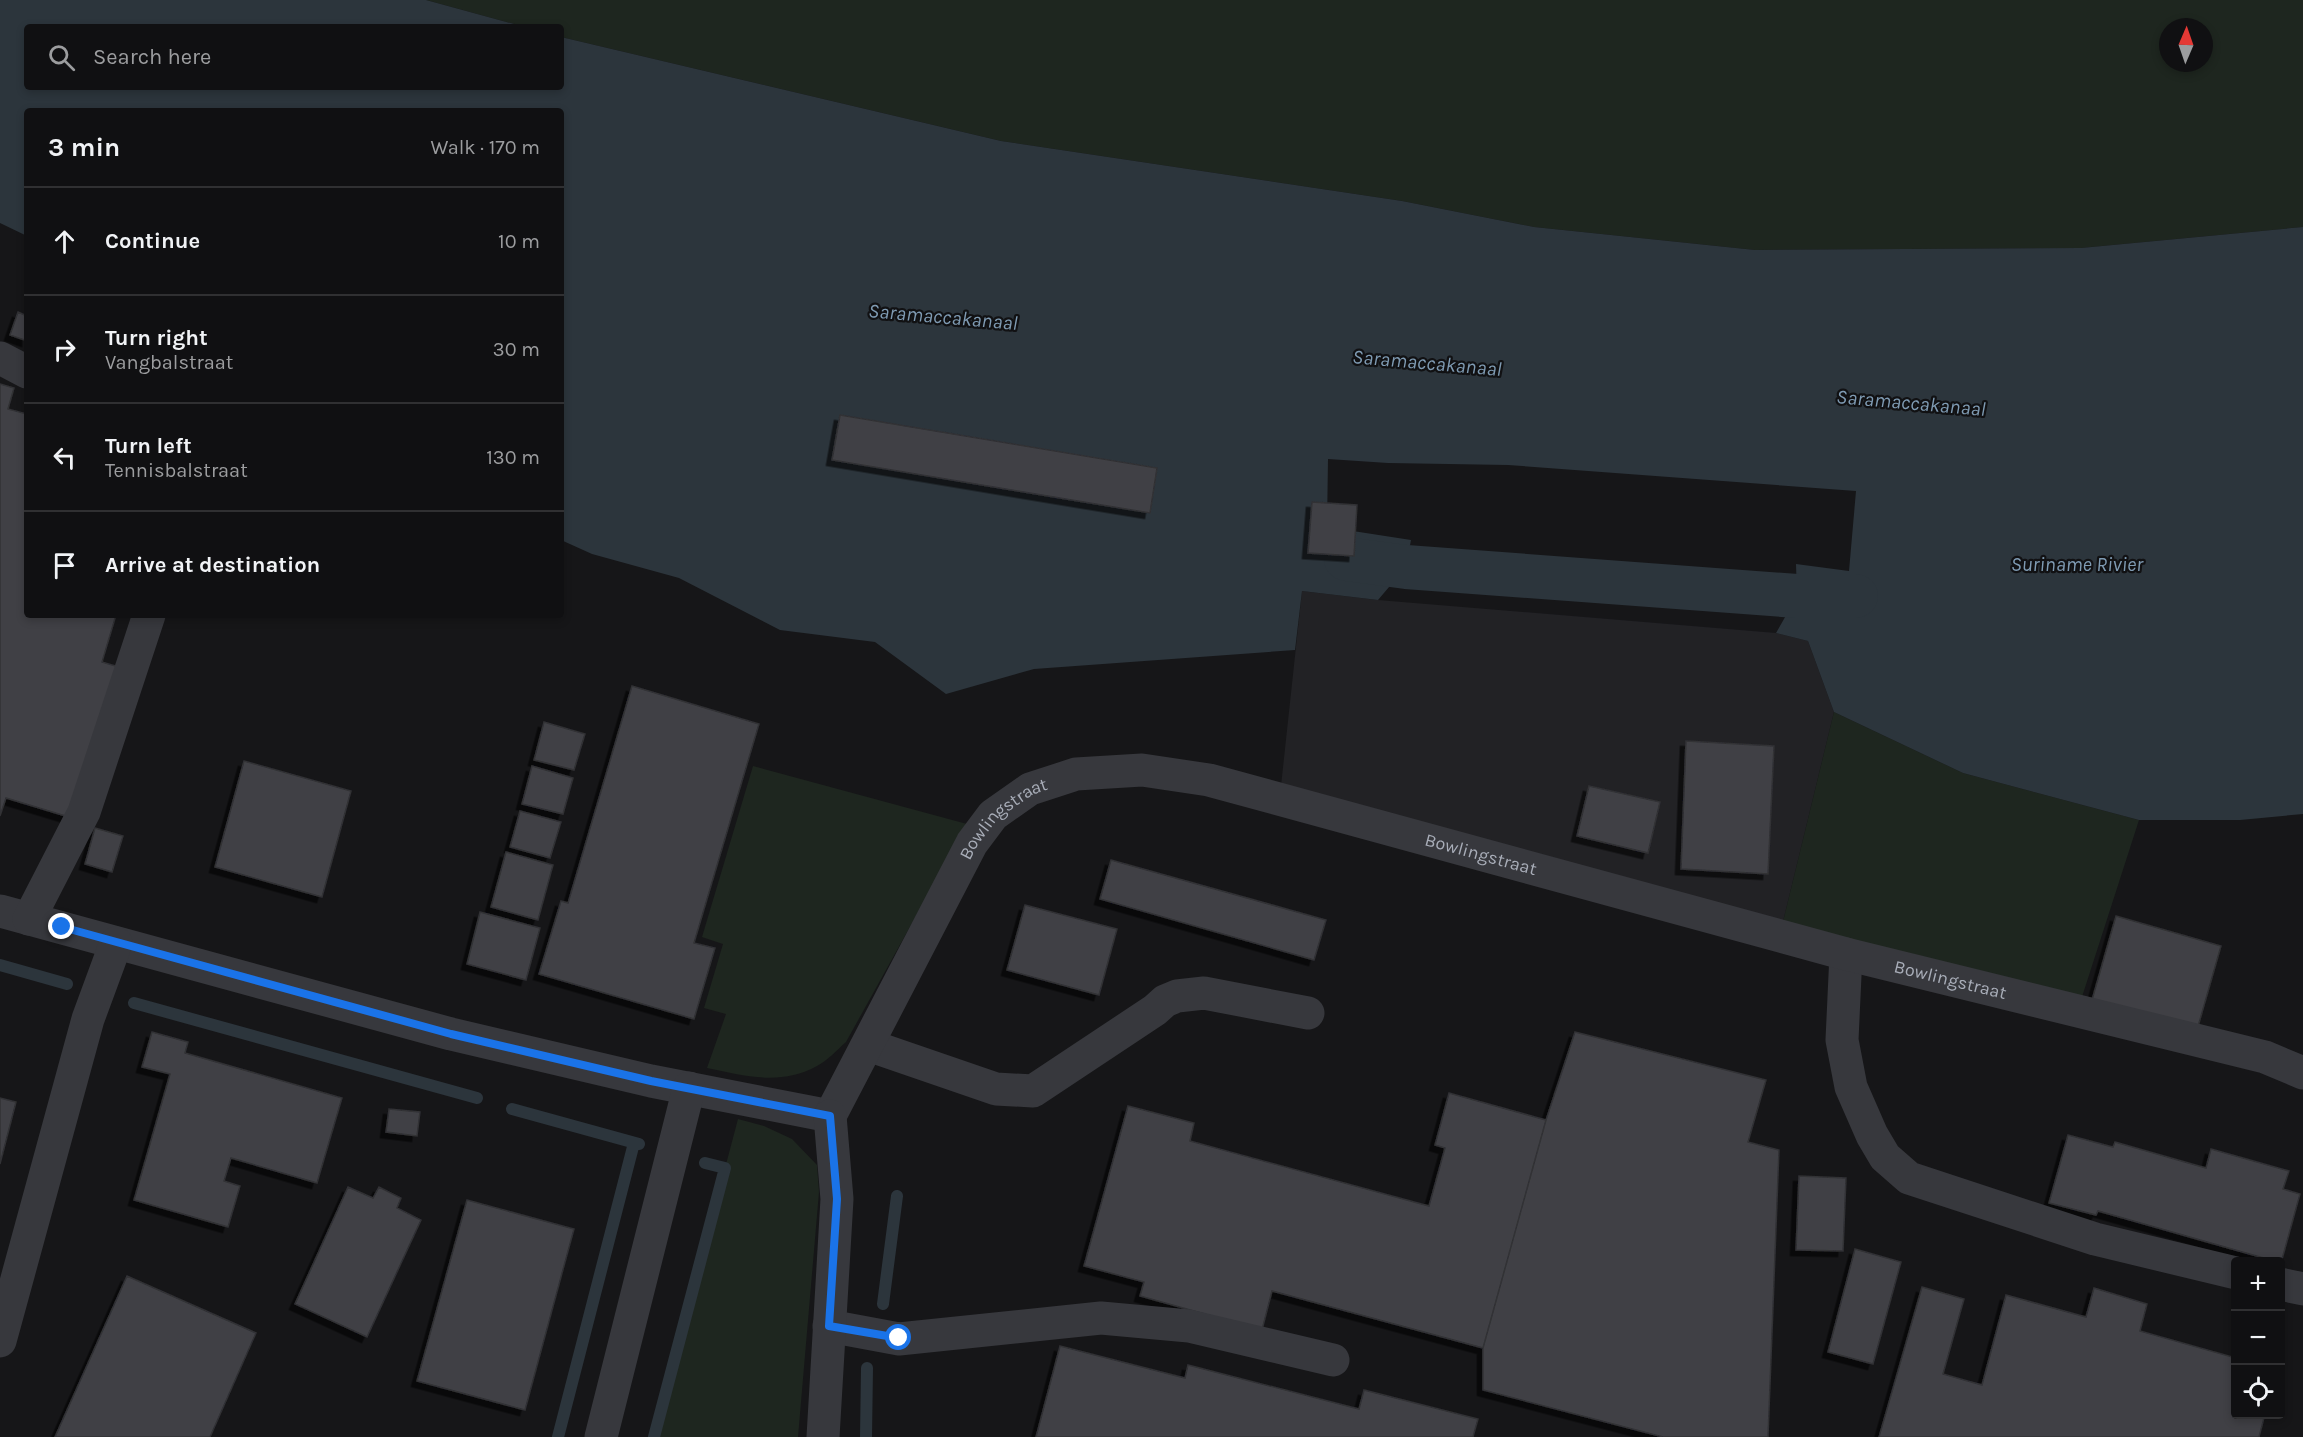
<!DOCTYPE html>
<meta charset="utf-8">
<style>
:root{--surface:#101012;--page:#1e1e20;--text:#f1f3f6;--muted:#9c9d9f;--line:#303032}
body{margin:0;font-family:Karla,sans-serif;background:var(--page);color:var(--text)}
.controls{position:absolute;right:18px;bottom:18px;display:grid;overflow:hidden;border-radius:6px;box-shadow:0 3px 9px #0003}
.controls button{width:54px;height:54px;display:grid;place-items:center;padding:0;border:0;border-bottom:2px solid var(--line);background:var(--surface);color:var(--text);font:30px sans-serif}
.compass{position:absolute;left:2159px;top:18px;width:54px;height:54px;border-radius:50%;background:var(--surface);box-shadow:0 3px 9px #0003;rotate:2deg}
.stop{position:absolute;width:18px;height:18px;margin:-14px;border:4px solid #1a73e8;border-radius:50%;background:#fff}
.stop.end{background:#1a73e8;border-color:#fff;box-shadow:0 2px 6px #0008}
.list{margin:0;padding:0;list-style:none}
h2{display:flex;justify-content:space-between;align-items:center;height:78px;margin:0;padding:0 24px;font-size:26px}
h2 small{font-size:20px;font-weight:400;color:var(--muted)}
.list li{display:grid;grid-template-columns:39px 1fr auto;gap:18px;align-items:center;box-sizing:border-box;height:108px;padding:0 24px;border-top:2px solid var(--line)}
.list b{display:block;font-size:22px;white-space:nowrap}
.list p{margin:0;font-size:20px;white-space:nowrap;color:var(--muted)}
.list em{font-size:20px;font-style:normal;color:var(--muted)}
.icon{flex:none;width:33px;height:33px;fill:none;stroke:currentColor;stroke-width:2;stroke-linecap:round;stroke-linejoin:round}
.map{position:relative;flex:none;width:2303px;height:1437px;overflow:hidden}
.search{position:absolute;background:var(--surface);box-shadow:0 3px 9px #0003;left:24px;top:24px;width:540px;height:66px;display:flex;align-items:center;gap:15px;box-sizing:border-box;padding:0 21px;border-radius:6px;color:var(--muted);font-size:22px}
.panel{position:absolute;background:var(--surface);box-shadow:0 3px 9px #0003;left:24px;top:108px;width:540px;height:510px;border-radius:6px}
.map>svg:first-child{display:block}
</style>
<div class="map">
<svg width="2303" height="1437" viewBox="0 0 2303 1437">
<defs>
<filter id="shadow"><feDropShadow dx="-5.5" dy="5.5" stdDeviation="0" flood-color="#0009"/></filter>
</defs>
<rect width="100%" height="100%" fill="#161618"/>
<path fill="#222225" d="M1302 591 1378 600 1776 633 1808 641 1834 712 1781 930 1281 786Z"/>
<path fill="#1e261f" fill-rule="evenodd" d="M426 0H2303V227L2081 248 1755 250 1534 227 1402 201 1001 141 561 37V27H525ZM2168 27H2204V63H2168Z
M1834 712 1963 773 2139 820 2081 1000 1781 930Z
M753 766 967 824 846 1042C837 1050 827 1061 817 1066 781 1086 745 1076 707 1068L726 1014 704 1008 723 944 702 937Z
M738 1119 764 1126 792 1139 817 1165 819 1192 798 1437H654Z"/>
<path fill="#2c353c" d="M0 0H426L525 27H27V87H561V37L1001 141 1402 201 1534 227 1755 250 2081 248 2303 227V814L2240 820H2139L1963 773 1834 712 1808 641 1776 633 1797 596 1796 564 1849 571 1856 491 1508 465 1388 463 1328 459 1327 527 1411 540 1406 567 1378 600 1302 591 1295 650 1034 669 946 694 875 642 780 630 679 578 592 554 561 540V111H27V236L0 223Z"/>
<g fill="none" stroke-linecap="round" stroke-linejoin="round">
<path stroke="#2c353c" stroke-width="12" d="M0 965 67 984
M134 1003 477 1098
M512 1109 639 1144
M883 1304 897 1196
M558 1437 634 1143
M654 1437 725 1168 705 1163
M866 1437 867 1368"/>
<path stroke="#2c353c" stroke-width="44" d="M1346 559 1406 567 1797 596H1856"/>
</g>
<path fill="#404145" stroke="#303034" stroke-width="1.5" filter="url(#shadow)" d="M18 312 27 316V341L10 335Z
M0 384 14 388 8 409 27 414V615H116L102 662 119 667 72 818 6 798 0 816Z
M840 415 1157 468 1150 513 832 460Z
M1312 502 1357 505 1354 556 1308 553Z
M632 686 759 724 694 943 715 948 694 1019 539 974 561 901 568 903Z
M544 722 585 734 574 770 534 760Z
M1686 741 1774 746 1768 874 1681 869Z
M244 761 351 791 322 897 215 867Z
M532 766 573 778 563 814 522 804Z
M1589 786 1660 802 1648 853 1577 836Z
M520 811 561 822 550 858 510 847Z
M95 828 123 836 112 872 85 864Z
M506 852 553 865 538 920 491 907Z
M1111 860 1326 920 1314 960 1100 899Z
M1025 905 1117 929 1099 995 1007 970Z
M480 912 540 928 526 980 467 964Z
M2116 916 2221 946 2195 1037 2090 1007Z
M152 1032 188 1042 185 1053 342 1098 317 1183 231 1158 224 1181 240 1186 228 1227 134 1200 170 1074 142 1067Z
M1575 1032 1766 1080 1748 1142 1779 1150 1768 1437H1663L1483 1390V1348L1546 1120Z
M1449 1093 1546 1120 1483 1348 1272 1291 1262 1330 1140 1296 1144 1282 1084 1266 1128 1106 1194 1123 1190 1141 1429 1206 1445 1148 1435 1145Z
M0 1098 16 1102 0 1164Z
M389 1109 420 1112 417 1136 386 1132Z
M2068 1135 2113 1147 2115 1142 2206 1168 2211 1149 2289 1171 2283 1189 2300 1194 2281 1263 2098 1211 2096 1215 2049 1203Z
M1799 1176 1846 1178 1843 1251 1796 1250Z
M348 1187 373 1198 379 1187 401 1198 397 1208 421 1220 367 1337 295 1304Z
M467 1200 574 1229 525 1410 417 1381Z
M1855 1249 1901 1262 1873 1364 1828 1352Z
M127 1276 256 1333 210 1437H55Z
M1922 1287 1964 1299 1943 1374 1982 1385 2006 1295 2086 1317 2094 1288 2147 1304 2140 1331 2236 1358V1414H2265L2259 1437H1879Z
M1060 1346 1185 1378 1188 1365 1359 1409 1364 1390 1478 1419 1473 1437H1036Z"/>
<g fill="none" stroke-linecap="round" stroke-linejoin="round">
<g stroke="#37383d" stroke-width="33">
<path d="M0 358 27 372"/>
<path d="M0 911 451 1034 651 1081 830 1116"/>
<path d="M29 919 84 812 149 615"/>
<path d="M1846 954 1842 1040 1851 1087 1872 1135 1885 1157 1909 1178 2095 1239 2236 1273"/>
<path d="M868 1045 996 1089 1033 1091 1155 1010 1165 1001 1177 996 1204 993 1308 1013"/>
<path id="s1" d="M830 1116 972 843 993 815 1030 789 1076 774 1142 770 1209 780 1846 954 2265 1057 2303 1073"/>
<path d="M2280 1284 2303 1289"/>
<path d="M829 1326 899 1339 1101 1318 1189 1326 1333 1360"/>
<path d="M0 1341 88 1019 116 943"/>
<path d="M601 1437 689 1088"/>
<path d="M823 1437 837 1199 830 1116"/>
</g>
</g>
<g fill="none" stroke-linecap="round" stroke-linejoin="round">
<path stroke="#1a73e8" stroke-width="8" d="M62 927 451 1034 651 1081 830 1116 837 1199 829 1326 899 1338"/>
</g>
<g text-anchor="middle" dominant-baseline="central" stroke-width="4.5" stroke-linejoin="round" paint-order="stroke">
<g font-size="18" fill="#a8adb8" stroke="#111113">
<text stroke="none"><textPath href="#s1" startOffset="348">Bowlingstraat</textPath></text>
<text stroke="none"><textPath href="#s1" startOffset="852">Bowlingstraat</textPath></text>
<text stroke="none"><textPath href="#s1" startOffset="1338">Bowlingstraat</textPath></text>
</g>
<g font-size="20" font-style="italic" fill="#7f9bb3" stroke="#111113">
<text transform="translate(943 317) rotate(5)">Saramaccakanaal</text>
<text transform="translate(1427 363) rotate(5)">Saramaccakanaal</text>
<text transform="translate(1911 403) rotate(5)">Saramaccakanaal</text>
<text x="2077" y="564">Suriname Rivier</text>
</g>
</g>
</svg>
<div class="controls">
<button>+</button>
<button>−</button>
<button><svg class="icon" aria-label="locate" viewBox="0 0 24 24"><circle cx="12" cy="12" r="6"/><path d="M12 2v4M12 18v4M2 12h4M18 12h4"/></svg></button>
</div>
<svg class="compass" viewBox="-18 -18 36 36"><path d="M0-13l5 13h-10z" fill="#e53935"/><path d="M0 13l5-13h-10z" fill="#9c9d9f"/></svg>
<div class="stop" style="left:899px;top:1338px"></div>
<div class="stop end" style="left:62px;top:927px"></div>
<div class="search"><svg class="icon" aria-label="search" viewBox="0 0 24 24"><circle cx="10" cy="10" r="6"/><path d="M15 15l6 6"/></svg>Search here</div>
<section class="panel">
<h2>3 min<small>Walk · 170 m</small></h2>
<ul class="list">
<li><svg class="icon" aria-label="ahead" viewBox="0 0 24 24"><path d="M12 20V5M6 11l6-6 6 6"/></svg><div><b>Continue</b></div><em>10 m</em></li>
<li><svg class="icon" aria-label="right" viewBox="0 0 24 24"><path d="M7 20v-9h11M14 6l5 5-5 5"/></svg><div><b>Turn right</b><p>Vangbalstraat</p></div><em>30 m</em></li>
<li><svg class="icon" aria-label="left" viewBox="0 0 24 24"><path d="M17 20v-9H6M10 6l-5 5 5 5"/></svg><div><b>Turn left</b><p>Tennisbalstraat</p></div><em>130 m</em></li>
<li><svg class="icon" aria-label="arrive" viewBox="0 0 24 24"><path d="M6 21V4h12l-3 4 3 4H6"/></svg><div><b>Arrive at destination</b></div></li>
</ul>
</section>
</div>
